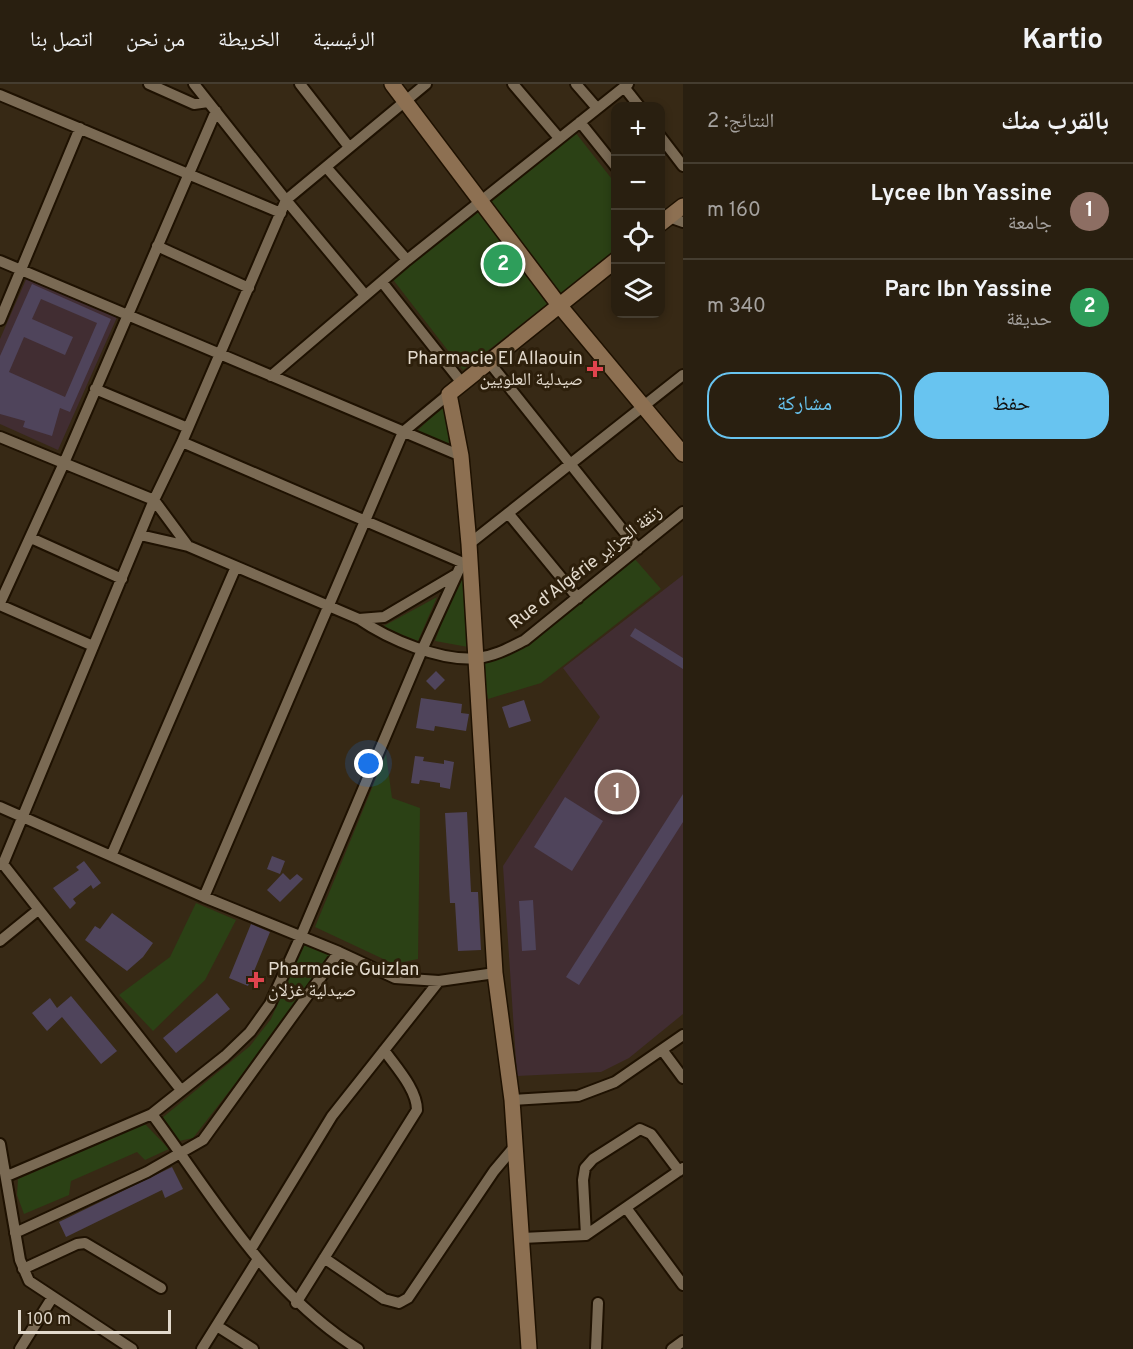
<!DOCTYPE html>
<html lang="ar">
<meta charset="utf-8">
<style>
:root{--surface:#291f10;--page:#352c1e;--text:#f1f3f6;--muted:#a5a29f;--line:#453d30;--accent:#68c4f0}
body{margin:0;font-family:Overpass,"Noto Naskh Arabic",sans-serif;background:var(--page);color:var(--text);direction:rtl}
.controls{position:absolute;right:18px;top:18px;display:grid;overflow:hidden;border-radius:12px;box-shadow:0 3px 9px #0003}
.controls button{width:54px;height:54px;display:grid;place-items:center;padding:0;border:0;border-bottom:2px solid var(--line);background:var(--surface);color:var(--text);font:30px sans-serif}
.scale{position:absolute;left:18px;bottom:15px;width:153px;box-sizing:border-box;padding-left:6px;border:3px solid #e3dacd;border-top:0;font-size:16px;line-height:21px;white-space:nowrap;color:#e3dacd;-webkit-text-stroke:4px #2d1f0b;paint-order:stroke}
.you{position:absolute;left:369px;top:680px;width:21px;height:21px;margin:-15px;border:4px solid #fff;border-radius:50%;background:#1a73e8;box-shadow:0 0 0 9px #1a73e833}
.badge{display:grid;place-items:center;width:39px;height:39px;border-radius:50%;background:var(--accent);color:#fff;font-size:20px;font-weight:700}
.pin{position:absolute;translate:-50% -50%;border:3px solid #fff;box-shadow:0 2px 6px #0006}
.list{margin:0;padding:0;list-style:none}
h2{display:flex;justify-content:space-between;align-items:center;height:78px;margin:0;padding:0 24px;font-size:26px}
h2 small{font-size:20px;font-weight:400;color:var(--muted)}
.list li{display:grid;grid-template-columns:39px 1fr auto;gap:18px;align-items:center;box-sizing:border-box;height:96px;padding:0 24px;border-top:2px solid var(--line)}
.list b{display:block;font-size:22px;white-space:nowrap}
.list p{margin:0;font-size:20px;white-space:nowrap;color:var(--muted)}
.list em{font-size:20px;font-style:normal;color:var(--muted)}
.actions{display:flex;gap:12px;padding:18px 24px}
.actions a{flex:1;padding:14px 0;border:2px solid var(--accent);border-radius:24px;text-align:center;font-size:21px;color:var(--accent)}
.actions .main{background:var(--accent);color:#111}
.icon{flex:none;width:33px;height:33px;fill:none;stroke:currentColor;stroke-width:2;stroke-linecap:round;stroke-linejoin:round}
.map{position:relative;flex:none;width:683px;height:1265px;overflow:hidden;direction:ltr}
header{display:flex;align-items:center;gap:36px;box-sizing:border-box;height:84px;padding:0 30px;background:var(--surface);border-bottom:2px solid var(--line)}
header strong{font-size:28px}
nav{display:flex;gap:33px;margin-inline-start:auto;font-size:21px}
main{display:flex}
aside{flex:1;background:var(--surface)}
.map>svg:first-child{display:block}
</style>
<header>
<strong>Kartio</strong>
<nav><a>الرئيسية</a><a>الخريطة</a><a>من نحن</a><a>اتصل بنا</a></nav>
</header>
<main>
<aside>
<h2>بالقرب منك<small>النتائج: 2</small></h2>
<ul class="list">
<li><span class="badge" style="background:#8d6e63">1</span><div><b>Lycee Ibn Yassine</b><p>جامعة</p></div><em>160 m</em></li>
<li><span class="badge" style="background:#2e9e5b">2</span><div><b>Parc Ibn Yassine</b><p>حديقة</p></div><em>340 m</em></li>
</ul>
<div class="actions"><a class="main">حفظ</a><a>مشاركة</a></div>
</aside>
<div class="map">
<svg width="683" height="1265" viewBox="0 0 683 1265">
<rect width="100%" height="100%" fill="#372915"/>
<path fill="#412d32" d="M28 191 118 231 58 366 0 340V255Z
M683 491V930L629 974 601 988 517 992 503 782 600 633 563 584Z"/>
<path fill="#2b4115" d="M575 48 615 99V167L463 286 391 193Z
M442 323 447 324 449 362 416 348Z
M634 474 661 505 541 599 488 615 482 578 523 564Z
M464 493 468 563 435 557 458 494Z
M437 513 418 557 382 543Z
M386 670 392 714 420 724 418 875 394 880 315 843Z
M196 819 236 836 205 896 153 947 119 911 170 873Z
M304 859 331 872 269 956 193 1054 179 1057 162 1034 250 962 271 935Z
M145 1040 169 1065 145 1076 137 1068 71 1097 69 1111 24 1130 17 1111 18 1095Z"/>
<path fill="#4f445b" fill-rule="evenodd" d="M32 200 111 235 70 328 60 324 52 352 23 343 25 337 0 330V272ZM41 215 97 239 65 313 9 288 24 253 65 271 73 253 32 235Z
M635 544 683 574V585L630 552Z
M436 587 445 596 435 606 426 597Z
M421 614 462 620 461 629 469 630 466 647 435 642 434 647 416 644Z
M524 616 531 637 509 644 502 623Z
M415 672 424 673 423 677 444 680V676L454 678 450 705 440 703V699L420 696 419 700 411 699Z
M683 710V738L579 901 566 893Z
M565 713 603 737 572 787 534 763Z
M467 728 471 808H478L481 866 458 867 455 819H450L445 729Z
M272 772 285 777 280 790 267 785Z
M84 777 101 799 93 805 91 801 73 815 76 819 70 825 53 804 79 786 76 783Z
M283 789 290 796 297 790 303 795 280 818 267 806Z
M533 816 536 866 522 867 519 817Z
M112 829 153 859 143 873 127 887 85 856 95 842 100 845Z
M251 840 270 848 248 902 229 894Z
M217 909 230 925 176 969 163 954Z
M71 912 117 967 101 980 62 933 47 947 32 929 50 914 57 924Z
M172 1083 183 1105 165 1114 162 1106 66 1153 59 1138Z"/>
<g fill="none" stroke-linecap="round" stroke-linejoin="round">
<g stroke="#1e1101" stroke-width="14">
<path id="street" d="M149 0 194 20 208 18
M194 0 286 116 365 211
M300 0 349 63
M513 0 559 54
M576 0 596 23
M624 3 639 22
M0 11 281 129
M580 38 616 83
M660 52 683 82
M326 83 407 176
M669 133 683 138
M157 162 249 204
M0 177 461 372
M382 198 462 299
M0 236 80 44
M489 278 638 465
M271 292 407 176 628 0
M95 305 188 344
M0 353 154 416 188 462
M182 358 468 481
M508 429 578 514
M140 451 188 462 359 535C388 555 441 578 477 574 495 572 509 564 525 556L683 428
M31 454 122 495
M469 460 683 291
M0 519 64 379 216 27
M0 521 93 562
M359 535 384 533 455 491
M0 723 204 813 339 868 395 894 439 897 495 889
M112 770 235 485
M3 780 154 416 182 358 286 116 426 0
M0 781 3 780 181 1006
M204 813 403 348 449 310
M0 857 38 826
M663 967 683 994
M512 1016 578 1012 615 998 683 951
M152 1030C214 1114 268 1209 358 1265
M0 1060 20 1176 29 1197 132 1265
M7 1092 152 1030 225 972 250 948 270 920 301 852 422 566 462 479
M627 1125 683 1201
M15 1149 147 1088 203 1056 339 868
M586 1151 583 1096 585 1084 593 1075 640 1045 651 1050 679 1087
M522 1154 586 1151 683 1084
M251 1165 332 1032 439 897
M324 1174 384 1215 399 1219 408 1214 494 1087 515 1062
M23 1185 77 1160 85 1159 161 1204
M296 1219 417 1026C417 1005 395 982 384 966
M217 1242 253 1265
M20 1265 52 1214
M202 1265 258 1175
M596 1265 598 1219
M672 1265 683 1257"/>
</g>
<g stroke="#1e1101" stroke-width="18">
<path id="secondary" d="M392 0 559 221 683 370
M660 140 683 122
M529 1265 512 1016 495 889 469 460 461 372 449 310 616 176"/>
</g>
<use href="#street" stroke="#7a6a54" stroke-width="10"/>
<use href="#secondary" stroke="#8d7052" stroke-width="15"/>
</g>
<g fill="#e0444e" stroke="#2d1f0b" stroke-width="2">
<path d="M592 276h6v6h6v6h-6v6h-6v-6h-6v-6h6z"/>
<path d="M253 887h6v6h6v6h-6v6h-6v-6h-6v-6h6z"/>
</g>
<g text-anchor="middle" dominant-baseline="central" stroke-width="6" stroke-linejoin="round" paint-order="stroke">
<g font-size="18" fill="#e3dacd" stroke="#2d1f0b" text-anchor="end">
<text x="583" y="275">Pharmacie El Allaouin<tspan x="583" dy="21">صيدلية العلويين</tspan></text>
<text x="268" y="886" text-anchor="start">Pharmacie Guizlan<tspan x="268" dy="21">صيدلية غزلان</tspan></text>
</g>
<g font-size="18" fill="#e3dacd" stroke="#2d1f0b">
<text transform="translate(586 484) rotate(-38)">Rue d'Algérie زنقة الجزاير</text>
</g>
</g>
</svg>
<div class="controls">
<button>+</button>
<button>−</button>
<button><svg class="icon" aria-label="locate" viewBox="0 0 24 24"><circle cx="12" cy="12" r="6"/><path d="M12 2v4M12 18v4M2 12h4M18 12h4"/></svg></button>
<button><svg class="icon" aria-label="layers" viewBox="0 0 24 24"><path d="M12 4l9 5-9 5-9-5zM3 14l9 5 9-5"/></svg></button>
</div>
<div class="scale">100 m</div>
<div class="you"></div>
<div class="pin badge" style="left:617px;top:708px;background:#8d6e63">1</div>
<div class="pin badge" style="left:503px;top:180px;background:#2e9e5b">2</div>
</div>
</main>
